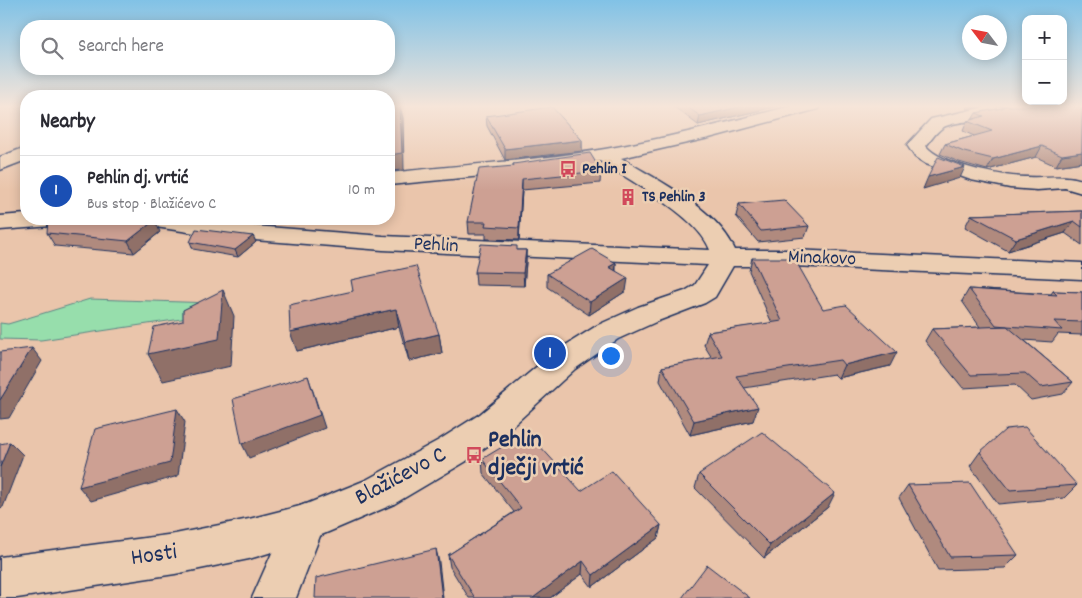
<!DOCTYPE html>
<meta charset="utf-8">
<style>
:root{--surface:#fff;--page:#f2f2f3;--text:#2b2b33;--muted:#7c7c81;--line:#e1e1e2;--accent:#1a73e8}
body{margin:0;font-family:Dekko,sans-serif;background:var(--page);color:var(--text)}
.controls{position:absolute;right:15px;top:15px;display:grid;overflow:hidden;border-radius:10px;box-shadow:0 2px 12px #0003}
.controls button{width:45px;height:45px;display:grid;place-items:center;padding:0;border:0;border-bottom:1px solid var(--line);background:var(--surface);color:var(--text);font:25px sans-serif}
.compass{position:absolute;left:962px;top:15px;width:45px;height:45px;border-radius:50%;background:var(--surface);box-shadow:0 2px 12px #0003;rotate:302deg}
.you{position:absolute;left:610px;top:355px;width:18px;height:18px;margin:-12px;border:4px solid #fff;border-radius:50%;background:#1a73e8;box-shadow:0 0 0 8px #1a73e833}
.badge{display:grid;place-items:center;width:32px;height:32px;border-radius:50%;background:var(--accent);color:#fff;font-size:16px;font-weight:700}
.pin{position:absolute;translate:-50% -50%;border:2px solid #fff;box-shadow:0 1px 5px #0006}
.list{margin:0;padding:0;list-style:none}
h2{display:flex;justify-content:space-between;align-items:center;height:65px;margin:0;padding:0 20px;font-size:21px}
h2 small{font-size:16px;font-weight:400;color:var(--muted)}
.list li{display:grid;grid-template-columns:32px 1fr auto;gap:15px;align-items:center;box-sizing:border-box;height:70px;padding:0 20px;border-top:1px solid var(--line)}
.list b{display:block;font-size:19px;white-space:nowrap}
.list p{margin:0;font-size:16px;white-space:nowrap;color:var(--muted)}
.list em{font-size:16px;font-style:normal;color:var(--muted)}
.icon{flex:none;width:28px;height:28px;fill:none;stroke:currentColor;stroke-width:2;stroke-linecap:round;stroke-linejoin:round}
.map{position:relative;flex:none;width:1082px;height:598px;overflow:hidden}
.search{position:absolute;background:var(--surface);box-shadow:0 2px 12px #0003;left:20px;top:20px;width:375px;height:55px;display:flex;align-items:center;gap:12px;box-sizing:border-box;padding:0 18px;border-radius:20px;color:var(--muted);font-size:19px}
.panel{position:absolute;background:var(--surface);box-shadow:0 2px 12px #0003;left:20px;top:90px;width:375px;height:135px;border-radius:20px}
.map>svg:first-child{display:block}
</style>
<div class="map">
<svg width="1082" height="598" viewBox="0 0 1082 598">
<rect width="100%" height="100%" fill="#eac5ab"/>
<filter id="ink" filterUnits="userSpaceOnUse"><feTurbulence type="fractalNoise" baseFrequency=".02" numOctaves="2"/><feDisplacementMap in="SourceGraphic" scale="10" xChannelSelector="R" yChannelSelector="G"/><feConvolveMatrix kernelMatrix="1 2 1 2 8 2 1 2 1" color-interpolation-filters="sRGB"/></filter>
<g filter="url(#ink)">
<path fill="#97deac" stroke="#598685" d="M90 299 213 303 188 318 41 340 0 339V323L8 324Z"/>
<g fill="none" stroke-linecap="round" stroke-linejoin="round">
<g stroke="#1b2f5e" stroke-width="3">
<path id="street" d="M989 106 1010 107C999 124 957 118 942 128 936 132 931 140 926 146 941 165 1004 177 1028 177 1047 178 1064 174 1082 180V193L1065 188 1037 190 1010 188 971 180 926 164 915 157 907 145 931 119Z
M26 147V160L0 170V157Z
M305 504 319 510 325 523 296 598H252L291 510Z"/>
</g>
<g stroke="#1b2f5e" stroke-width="3">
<path id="secondary" d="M791 106H820L818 109 709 138 621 158C658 181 717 208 735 250H793L1082 263V279L793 266H733L715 297 705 303 658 321 618 339 575 369 504 434 465 462 394 504 305 542 249 559 175 574 17 598H0V557L175 534 249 519 304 505 366 480 439 440 480 414 553 353 598 325 638 307 685 291 695 285 708 265 383 250 228 238 149 226 141 224 138 219H193L228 224 383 236 710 250C698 216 630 181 600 161L524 172 389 185V173C461 165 533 161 605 149 668 138 729 122 791 106Z
M26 214V219H63L60 224 52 226 0 230V216Z"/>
</g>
<use href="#street" fill="#ecceb2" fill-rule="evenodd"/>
<use href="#secondary" fill="#ecceb2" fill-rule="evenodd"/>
</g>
<path fill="#b08a7e" stroke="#1b2f5e" d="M673 106H778L698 125Z
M1082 106V162L1056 166 1036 157 987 170 959 162 940 154 945 144 974 136 963 131 967 121 972 120 976 113 1002 108Z
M486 116 582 140V151L505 160 487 126Z
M513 164 601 171 600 183 522 190 519 240 486 239V234H469L468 222 513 166Z
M739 204 809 226 805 237 758 242 736 216Z
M1082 211V245L1065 233 1008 251 965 227 971 215Z
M206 219H265L263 225Z
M160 232 134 253 55 246 47 233Z
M253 236 256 242 238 257 193 249 190 242Z
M518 250H526V262L524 286 476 285 475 272Z
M752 258 823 309 890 366 838 378 834 374 744 388 753 421 690 435 660 381 662 367 712 358 704 345 708 332 772 323 749 271Z
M616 263V271L626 291 589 315 547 287V274Z
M969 289 1051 294 1053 291 1082 292V335L1058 334 1052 342 1024 340 1073 382 1063 394 1031 400 1015 385 963 388 925 341 932 329 980 327 962 301Z
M353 291 439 334 442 353 409 361 399 327 297 351Z
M980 452 1077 485 1064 498 998 504 970 466Z
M482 459 581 491 661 525 658 538 592 587 582 574 550 598H469L450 567 448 555 514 512 483 473Z
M699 474 828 507 764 558 695 488Z
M908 485 1018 555 1005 568 938 570 899 498Z"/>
<path fill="#907067" stroke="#1b2f5e" d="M400 106 403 118 404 170 389 171V155Z
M743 106H778L698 125 700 116Z
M968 106H979L967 109Z
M582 140V151L505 160V149Z
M1042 146 1036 157 987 170 993 159Z
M1082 152V162L1056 166 1062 155Z
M965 167 960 178 923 189 928 177Z
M522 179V190L519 240V228Z
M261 219H265L263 225Z
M155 220 160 232 134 253 128 241Z
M1074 221 1065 233 1008 251 1016 239Z
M253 236 256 242 238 257 235 250Z
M526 250V262L524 286 523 273Z
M616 263 615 276 609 267Z
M628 278 626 291 589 315 590 302Z
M223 290 234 316 231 366 163 381 148 354Z
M396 309 399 327 297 351 290 332Z
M439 334 442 353 409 361 405 342Z
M32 348 42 361 9 418 0 419V400Z
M897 352 890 366 838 378 844 365Z
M308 376 325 428 249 458 242 444Z
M758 407 753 421 690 435 694 421Z
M177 409 185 422 178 476 91 501 79 487Z
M10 442 23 455 3 507 0 508V467Z
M835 493 828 507 764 558 770 545Z
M661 525 658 538 592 587 593 575Z
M436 549 439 562 443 598H442Z
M583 561 582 574 550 598H533Z"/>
<path fill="#cda093" stroke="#1b2f5e" d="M389 106H400L402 153 389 155Z
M686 106H743L700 116Z
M1005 106H1082V152L1062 155 1042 146 993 159 964 152 945 144 992 131 967 121 984 116 976 113 1002 108Z
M552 107 582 140 505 149 486 116Z
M590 153 601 171 522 179 519 228 485 226 486 222H468L479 169 514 166 513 164Z
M938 157 965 167 928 177Z
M784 200 809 226 761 231 739 204Z
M1082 211V227L1074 221 1016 239 971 215Z
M48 219H145L155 220 128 241 47 233Z
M196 229 253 236 235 250 190 242Z
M481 244 517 246V250H526L523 273 475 272Z
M592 249 616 263 609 267 628 278 590 302 547 274Z
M752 258H794L823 309 846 305 897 352 844 365 840 360 736 376 758 407 694 421 662 367 722 356 708 332 782 321Z
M416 266 439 334 405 342 396 309 290 332 289 305 353 291 351 280Z
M969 289 1057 295 1053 291 1082 292V322L1054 321 1062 330 1007 326 1073 382 1041 387 1025 373 971 375 932 329 1007 326 996 325Z
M223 290 219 339 148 354 154 327 183 321V310Z
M32 348 0 400V352Z
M308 376 320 415 242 444 233 399Z
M177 409 170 463 79 487 95 429Z
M1025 427 1077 485 1010 490 980 452 1006 429Z
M527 432 581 491 612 471 661 525 593 575 583 561 533 598H475L448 555 521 508 482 459Z
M762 432 835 493 770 545 699 474Z
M10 442 0 467V444Z
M970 483 1018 555 950 557 908 485Z
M436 549 442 598H315L316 578Z
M707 565 750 598H682Z"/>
</g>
<linearGradient id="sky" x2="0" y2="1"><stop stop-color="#81c2e6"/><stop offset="0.56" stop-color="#f6e5d9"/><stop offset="1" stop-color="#f6e5d9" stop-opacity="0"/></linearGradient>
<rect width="1082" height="190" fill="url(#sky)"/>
<defs>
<g id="bus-bare" transform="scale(1.35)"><path d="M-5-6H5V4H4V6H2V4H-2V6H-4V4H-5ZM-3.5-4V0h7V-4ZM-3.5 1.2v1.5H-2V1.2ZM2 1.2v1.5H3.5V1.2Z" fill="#d1495b" stroke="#ecceb2" stroke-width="2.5" paint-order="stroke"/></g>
<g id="building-bare" transform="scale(1.35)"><path d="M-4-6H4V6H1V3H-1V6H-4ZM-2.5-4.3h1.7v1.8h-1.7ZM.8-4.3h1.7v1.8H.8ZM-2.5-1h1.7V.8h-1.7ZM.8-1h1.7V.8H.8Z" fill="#d1495b" stroke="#ecceb2" stroke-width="2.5" paint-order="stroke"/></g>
</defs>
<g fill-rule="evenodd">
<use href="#bus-bare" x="568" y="169"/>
<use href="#building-bare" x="628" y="197"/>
<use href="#bus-bare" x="474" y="455"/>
</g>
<g text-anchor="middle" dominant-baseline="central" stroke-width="5" stroke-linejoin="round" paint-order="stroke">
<g font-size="16" font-weight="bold" fill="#1b2f5e" stroke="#ecceb2" text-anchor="start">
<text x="582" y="169">Pehlin I</text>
<text x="642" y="197">TS Pehlin 3</text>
</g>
<g font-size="20" fill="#1b2f5e" stroke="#ecceb2">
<text transform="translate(436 246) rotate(3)">Pehlin</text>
<text transform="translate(822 259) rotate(2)">Minakovo</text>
</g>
<g font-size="24" font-weight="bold" fill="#1b2f5e" stroke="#ecceb2" text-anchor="start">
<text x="488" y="441">Pehlin<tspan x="488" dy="28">dječji vrtić</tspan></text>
</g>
<g font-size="24" fill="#1b2f5e" stroke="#ecceb2">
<text transform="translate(401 477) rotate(-28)">Blažićevo C</text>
<text transform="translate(154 556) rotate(-8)">Hosti</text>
</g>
</g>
</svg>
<div class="controls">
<button>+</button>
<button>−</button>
</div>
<svg class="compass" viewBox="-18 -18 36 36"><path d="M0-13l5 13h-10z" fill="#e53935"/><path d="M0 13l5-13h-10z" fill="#7c7c81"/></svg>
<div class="you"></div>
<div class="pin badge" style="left:550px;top:353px;background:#1a4fb4">1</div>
<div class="search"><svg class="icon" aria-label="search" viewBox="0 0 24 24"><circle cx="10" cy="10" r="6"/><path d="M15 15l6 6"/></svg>Search here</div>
<section class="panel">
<h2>Nearby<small></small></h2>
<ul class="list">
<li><span class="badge" style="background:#1a4fb4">1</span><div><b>Pehlin dj. vrtić</b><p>Bus stop · Blažićevo C</p></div><em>10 m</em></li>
</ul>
</section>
</div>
